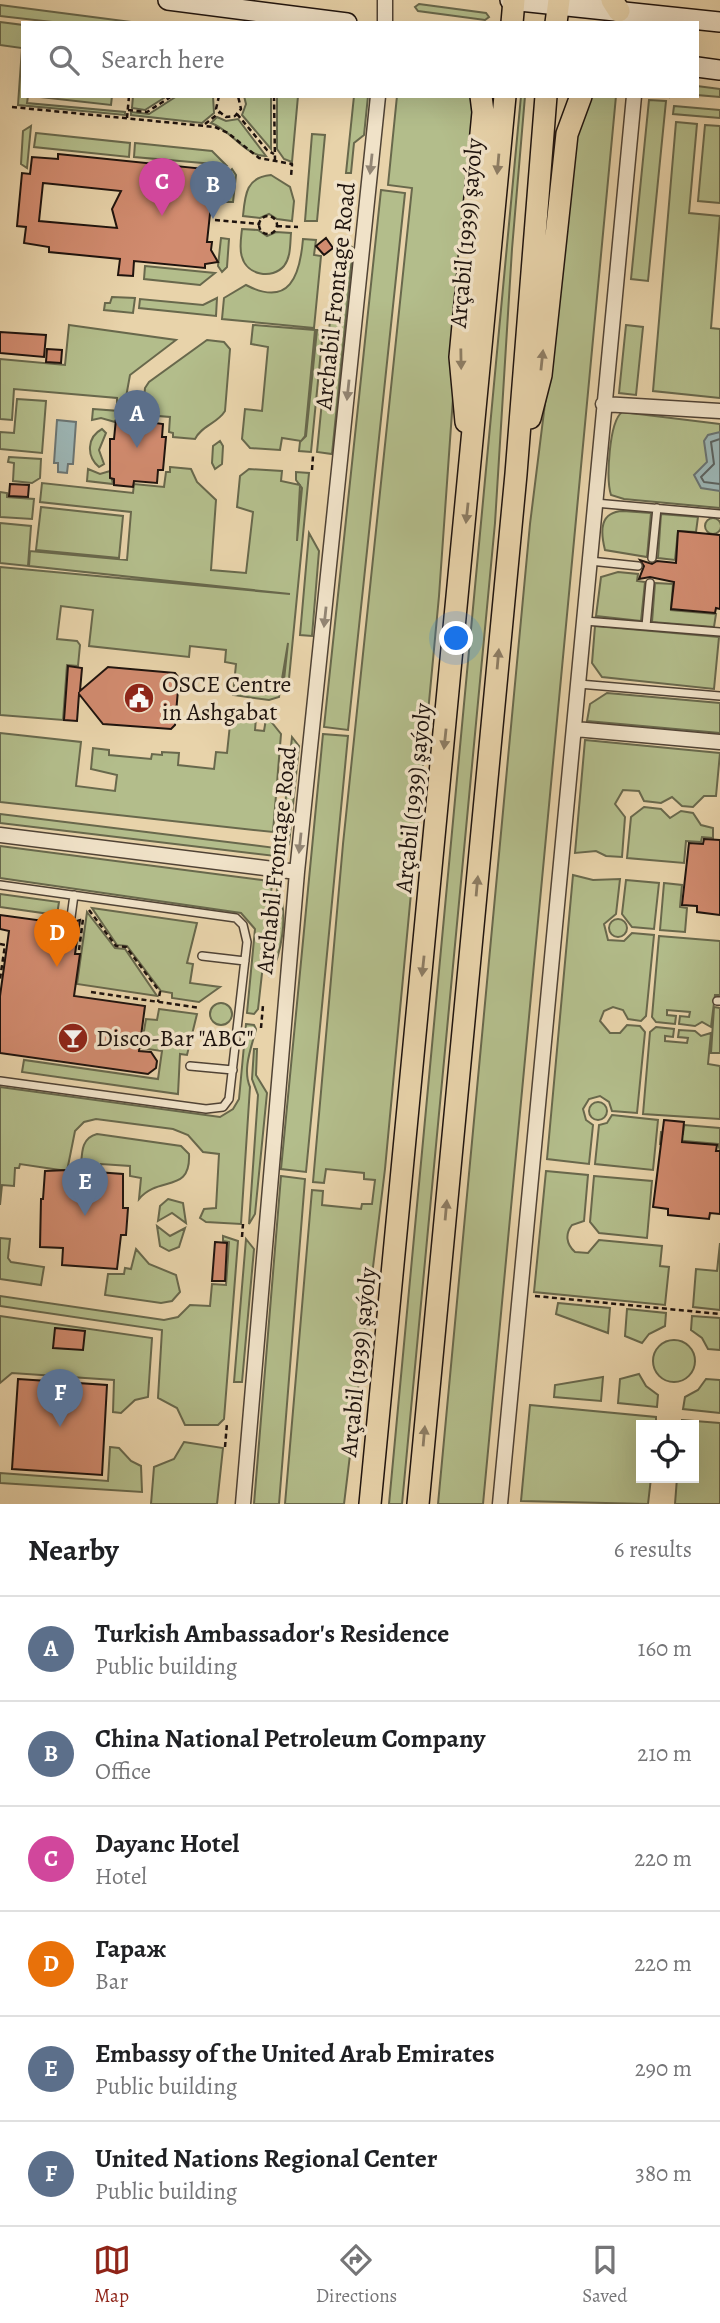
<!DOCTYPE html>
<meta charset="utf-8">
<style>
:root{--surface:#fff;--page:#f2f2f2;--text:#202124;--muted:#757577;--line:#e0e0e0;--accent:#8f2418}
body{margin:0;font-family:Alegreya,serif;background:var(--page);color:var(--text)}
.controls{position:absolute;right:21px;bottom:21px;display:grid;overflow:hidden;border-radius:0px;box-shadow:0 7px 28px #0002}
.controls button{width:63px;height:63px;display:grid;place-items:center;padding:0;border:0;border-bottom:2px solid var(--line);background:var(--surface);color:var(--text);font:35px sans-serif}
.you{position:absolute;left:457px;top:639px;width:24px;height:24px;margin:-18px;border:5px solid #fff;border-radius:50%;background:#1a73e8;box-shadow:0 0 0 10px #1a73e833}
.badge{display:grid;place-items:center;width:46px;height:46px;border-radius:50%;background:var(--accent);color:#fff;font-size:23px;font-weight:700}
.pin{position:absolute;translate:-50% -58px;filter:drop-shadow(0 2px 4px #0008)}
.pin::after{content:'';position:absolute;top:37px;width:24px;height:21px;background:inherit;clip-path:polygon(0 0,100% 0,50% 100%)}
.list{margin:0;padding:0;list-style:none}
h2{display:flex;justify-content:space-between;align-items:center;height:91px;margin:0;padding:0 28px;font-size:30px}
h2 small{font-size:23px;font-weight:400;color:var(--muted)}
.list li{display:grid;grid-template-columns:46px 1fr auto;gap:21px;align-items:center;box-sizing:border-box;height:105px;padding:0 28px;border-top:2px solid var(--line)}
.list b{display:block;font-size:26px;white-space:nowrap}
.list p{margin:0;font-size:23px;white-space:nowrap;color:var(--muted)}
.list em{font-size:23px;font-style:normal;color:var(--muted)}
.icon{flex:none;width:38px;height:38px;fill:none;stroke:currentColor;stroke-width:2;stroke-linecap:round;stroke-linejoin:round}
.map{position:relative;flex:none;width:720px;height:1504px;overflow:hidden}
.search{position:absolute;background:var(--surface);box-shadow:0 7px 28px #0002;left:21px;right:21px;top:21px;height:77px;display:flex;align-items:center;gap:18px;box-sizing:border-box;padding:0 24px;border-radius:0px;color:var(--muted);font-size:26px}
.sheet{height:721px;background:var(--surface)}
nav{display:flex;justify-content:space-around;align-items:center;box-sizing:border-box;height:98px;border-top:2px solid var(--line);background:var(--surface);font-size:19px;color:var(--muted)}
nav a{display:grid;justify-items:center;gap:4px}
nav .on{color:var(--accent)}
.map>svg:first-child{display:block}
</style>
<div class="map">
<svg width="720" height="1504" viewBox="0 0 720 1504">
<rect width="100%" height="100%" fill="#e8d3aa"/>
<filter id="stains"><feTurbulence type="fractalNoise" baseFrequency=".00286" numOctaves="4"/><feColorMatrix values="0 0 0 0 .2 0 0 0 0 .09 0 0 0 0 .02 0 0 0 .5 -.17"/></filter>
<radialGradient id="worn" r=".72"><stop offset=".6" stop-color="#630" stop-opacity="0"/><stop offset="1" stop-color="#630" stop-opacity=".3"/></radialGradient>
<path fill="#b3bd8b" stroke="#68684c" stroke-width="2" d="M419 4 486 13 489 17 485 20 418 11 415 7Z
M0 5 139 23H61L0 16Z
M0 22 23 25V96H28L27 103 125 112V115L18 105 22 48 0 45Z
M697 86 720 89V97L697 95Z
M31 96H112L111 105Z
M133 96H167L145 110 132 108Z
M177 96H213L214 113 202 123 131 115V112L149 114Z
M244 96H271V149L242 115 246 104Z
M277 96H298L292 162 284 159 277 149Z
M354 96H368L364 135 354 143 351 173H346Z
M397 96H473L474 101 439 596 385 1169 344 1504H285L312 1190 323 1191 322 1205 361 1209 362 1204H372L375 1180 364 1179V1173L326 1169 324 1183 313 1182 343 844 412 188 388 185Z
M521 96H525L512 249 495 523 402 1504H389Z
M590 96H616L483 1504H438L530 524 560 283 573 142Z
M649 100 666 101 648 281 631 279Z
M674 106 720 110V118L673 114Z
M217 117 226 121 238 119 266 156C246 157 230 129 211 123Z
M676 122 697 124 689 213 720 216 711 328 720 329V398L653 391Z
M705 125 720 126V203L698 201Z
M31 126 27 168 21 164 23 131Z
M36 133 130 143 129 157 34 147Z
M312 134 325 135 317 221H305Z
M135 143 212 151 226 165 134 157Z
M232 169 236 175 233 202H224L227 174Z
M271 175 290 187 294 201 292 221 277 219 269 214 260 218 243 216C245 195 246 177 271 175Z
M381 190 405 193 348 730 324 727Z
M242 229 258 230 267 236 276 232 291 233C290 244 291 257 284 266 272 280 247 275 242 257 239 249 241 238 242 229Z
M221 238 229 239 227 267 222 272 218 266Z
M303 239 316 240 314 255 321 256 314 328 222 319 224 298 246 285C290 308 300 275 303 239Z
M345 241 353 248 332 454 317 452 335 270 340 246Z
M145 266 215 273 200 285 144 279Z
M112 297 135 298 133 313 104 310 105 303H110Z
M217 298 216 316 139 308 140 299 203 305Z
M69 325 176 340 130 375 124 408 117 407V398L14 389 12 420 0 419V359L65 365Z
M253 325 315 330 305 436 301 441 282 438 280 450 250 448 242 439 245 409 262 411 268 347 251 344Z
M626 325 643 327 636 395 619 393Z
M317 330H323L311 452 299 451 300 442 306 436Z
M207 340 224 342 230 349 225 411C217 424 202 425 195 439L173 437V433L169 432 170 417 146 415V410L143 409 145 388 149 382Z
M17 399 46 401 42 453 0 449V432L14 433Z
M93 409 119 411 115 422 101 418 92 420Z
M622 412 720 424V508L624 499 611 495C606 479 609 422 622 412Z
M102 429 106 433 99 450 104 464 99 467C86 456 87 437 102 429Z
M220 441 223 446 222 464 215 469 212 463 213 446Z
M9 457 41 459 40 478 32 483 13 481 14 463 8 462Z
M170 467 191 469 197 482 216 500 211 570 246 573 253 512 237 507 240 476 249 469 282 471 281 481 300 485 297 541 302 488 296 480V472L309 473 288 689H283L288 643 279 697 269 700 233 695 236 664 225 662 226 650 190 646 189 657 89 646 93 610 61 606 57 639 77 641 80 645 78 666 67 665 63 720 0 715V567L290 594 29 566 30 551 127 560 131 512 40 502 42 483 133 493 134 484 164 487 166 472H170Z
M88 469 100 474 110 471 113 484 87 481Z
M0 492 7 493V497L34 499 32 519 0 517Z
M41 507 123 516 119 558 36 550Z
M623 511 651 513 647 557 605 550C600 530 600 512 623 511Z
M661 514 698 517 696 532 678 531 675 560 658 558Z
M705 526a8 8 0 1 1 16 0a8 8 0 1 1-16 0Z
M0 523 31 526 28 566 0 563Z
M309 533 319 551 312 636 300 635Z
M618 572 638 574 637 581 645 582 641 621 596 616 601 577Z
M655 583 673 584 671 610 716 614 714 627 652 622Z
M595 626 719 637 714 689 602 677 592 663Z
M607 693 720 703V733L587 721 590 704Z
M231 715 256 718 255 730 264 731 266 719H269L281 734 273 832 0 802V733L81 742 76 786 115 791 117 775 91 769 93 748 109 750V755L151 759 152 754 162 755V752L179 753 178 765 214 769 216 752 227 753Z
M323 734 348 736 306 1172 281 1169Z
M292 737 299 746 289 844 280 855Z
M585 740 720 753 716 796H704L693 807 682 806 672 797 661 803 644 801 639 791 623 790 615 804 625 817 622 857 606 856 596 851 575 853Z
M644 807 661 809 670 818 681 811 693 813 701 825 713 828V838L702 837 701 842 686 841 684 863 627 858 631 817Z
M0 814 276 848 275 856 0 823Z
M0 846 262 880 272 884 258 1009 254 1014 247 1013 255 929 241 913 0 878Z
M573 875 593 880 620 879 616 914 604 924 608 940 624 941 632 933 654 935 646 1016 641 1021 628 1019 623 1010 613 1007 604 1011 600 1021 610 1033H620L627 1025 640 1026 645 1032 637 1113 612 1111 609 1102 600 1096 589 1099 583 1109 586 1120 593 1125 589 1164 547 1159Z
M626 880 659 883 654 929 632 927 622 914Z
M664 883 682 885 680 907 687 908 685 932 660 930Z
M277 889C290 912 281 956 269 977Z
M0 894 59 902 57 915 0 907Z
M92 908 197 923 187 963 193 964 190 983 220 987 199 1002 172 998V993L161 991 127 946 117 945Z
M87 912 115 948 125 949 157 996 77 984Z
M609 928a9 9 0 1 1 18 0a9 9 0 1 1-18 0Z
M659 936 720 941V995H715L711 1027 702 1022 695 1026 679 1024 680 1016 689 1017 690 1012 667 1010V1015L676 1016 675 1024 656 1022 652 1017Z
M210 1014a11 11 0 1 1 22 0a11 11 0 1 1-22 0Z
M714 1007 720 1008V1053H711Z
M159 1009 197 1014 187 1055 180 1054 178 1094 22 1072 24 1060 158 1079 162 1051 141 1048 146 1019 157 1020Z
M246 1024 254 1025 256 1029C252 1046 242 1069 250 1087L241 1224 206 1222 200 1218 204 1209 216 1208 219 1154 203 1152 188 1135 173 1129 96 1119 84 1122 75 1131 67 1171 20 1164 19 1168H15L14 1186 2 1185 0 1205V1087L220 1117 233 1109 239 1099Z
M656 1027 674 1029 673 1037 665 1036V1041L687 1043 688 1038 678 1037 679 1030 695 1031 701 1036 711 1033 708 1064 720 1066V1119L643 1114 650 1032Z
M254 1049H257L256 1075 267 1093 255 1214 249 1224 258 1095 252 1079Z
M589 1111a9 9 0 1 1 18 0a9 9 0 1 1-18 0Z
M612 1115 658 1120 653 1170 595 1164 599 1125 607 1123Z
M684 1125 720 1128V1150L718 1144 674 1140 673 1145 660 1144 661 1132 683 1134Z
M97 1134 181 1146 189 1154C191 1194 159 1175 139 1199L141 1178 130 1176V1166L101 1164V1168L81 1167C82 1153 81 1138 97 1134Z
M546 1171 588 1175 584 1221 572 1225C565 1234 566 1244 575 1252L588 1253 599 1240 662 1246 660 1266 669 1267 665 1305 534 1292Z
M281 1176 305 1179 279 1504H254Z
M594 1176 652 1181 647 1238 599 1233 590 1222Z
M168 1199 183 1203 186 1223 172 1213 158 1221 160 1206Z
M157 1226 170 1236 185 1228 179 1247 169 1251 160 1246Z
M223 1236 238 1241 224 1419 218 1425H185L177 1408 158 1398 162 1330 0 1306V1296L164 1320 178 1317 190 1305 210 1306 212 1284 226 1285 229 1242 223 1241Z
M0 1238 10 1239 8 1258 11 1262 44 1267 41 1285 0 1279Z
M246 1239 254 1249 242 1382H234Z
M720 1243V1310L693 1307 696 1269 717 1271Z
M136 1249 149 1264 176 1275 180 1292 172 1301 161 1303 105 1295 108 1274H124L125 1268 131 1269Z
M558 1303 610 1308 608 1333 556 1314Z
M627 1309 666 1313 665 1326 649 1334 642 1343 625 1336Z
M0 1316 152 1338 148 1397 135 1400 121 1413 113 1412 114 1380 12 1373 0 1383Z
M692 1316 720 1318V1350L708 1349 702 1338 691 1330Z
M653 1361a21 21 0 1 1 42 0a21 21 0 1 1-42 0Z
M639 1374 646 1386 658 1395 657 1407 618 1403 620 1379Z
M603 1377 601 1401 554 1397 555 1385Z
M706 1379 720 1380V1413L683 1409 685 1397 698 1390Z
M530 1405 656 1417V1425H641V1478H651L648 1504 521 1501Z
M682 1420 720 1423V1504H675L677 1478H694V1425H682Z
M184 1442 223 1448 217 1504H151L154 1467 174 1459Z
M110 1447 119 1448 131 1461 141 1466 142 1492 0 1483V1473L108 1481Z"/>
<path fill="#9cb5b4" stroke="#6a7472" stroke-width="2" d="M57 420 76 422 73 464H68L67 473 58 472V463H54Z
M720 432V491L701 488 694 475 707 462 704 441 708 435Z"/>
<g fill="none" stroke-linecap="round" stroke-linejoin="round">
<path stroke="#5d6461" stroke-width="2" d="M720 439 711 442 714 464 701 477 704 482 720 484"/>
</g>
<path fill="#d18b6f" stroke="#1e130e" stroke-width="2" fill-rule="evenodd" d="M58 154 215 170 214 173 226 178 217 188 216 196 212 195 207 242H212L211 250 218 262 205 264V268L134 261 133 276 118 275 120 259 49 252V247L24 243 26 227 17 226 22 173 30 174 32 157 58 159ZM43 183 121 191 112 209 117 228 39 221Z
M326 238 333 248 324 255 316 246Z
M0 332 46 335 44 357 0 353Z
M47 349 62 350 61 363 46 362Z
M121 413 141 415 140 421 163 424 162 437H166L163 470H158L157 483 134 481 133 487 114 485V479L110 478V439H114L116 419H121Z
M10 484 29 485 28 497 9 496Z
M678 531 720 535V609L716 608 715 613 671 609 674 582 650 577 639 579 644 566 640 560 652 564 657 561 676 563Z
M68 666 82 668 80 691 108 667 175 673 179 678 175 725 171 729 103 724 79 694 77 721 64 720Z
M704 839 720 840V915L697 912V906L682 905 689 843 703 844Z
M0 915 58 923 59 917 70 923 80 920 75 954H80L74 996 145 1006 139 1051 151 1052 157 1061 156 1068 148 1074 0 1053V996L9 931 0 929Z
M664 1120 684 1122 682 1142 717 1145 716 1151H720V1214L710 1213 709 1219 668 1215V1209L653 1207Z
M68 1170 123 1174V1208H128L126 1235H121L117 1269 62 1265 63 1248 40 1247 41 1199H43L45 1171Z
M215 1242 227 1243 225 1281H212Z
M55 1328 85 1331 83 1350 53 1348Z
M18 1379 107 1385 102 1475 12 1469Z"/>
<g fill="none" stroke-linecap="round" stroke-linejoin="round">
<g stroke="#504335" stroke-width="10">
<path id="lane" d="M595 503 720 514
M652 558 657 508
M590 561 638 566
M585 621 720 632
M646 626 650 583
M579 684 720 696
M0 885 236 918 243 925 247 942 229 1099 223 1107 206 1109 0 1081
M71 917 74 895
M202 956 245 961
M717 1001H720
M190 1066 233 1070"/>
</g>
<g stroke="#504335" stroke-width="17">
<path id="street" d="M385 23V0
M603 404 720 411
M575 729 720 742
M0 835 297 872
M243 1504 297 872 378 96
M500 1504 634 96"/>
</g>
<g stroke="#1e130e" stroke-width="22">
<path id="secondary" d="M168 0 347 23
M510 0 720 22
M697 67 720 70"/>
</g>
<g stroke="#1e130e" stroke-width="24">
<path id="primary" d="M612 0 619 11
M512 23 514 0
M556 23 559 0
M530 418 541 375 567 134 581 96
M466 422 460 357 483 112 481 96
M370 1504 505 96
M418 1504 516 474 546 96"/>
</g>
<path stroke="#1e130e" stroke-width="2.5" stroke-dasharray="5 3.5" stroke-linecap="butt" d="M219 96 216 109 226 117 235 116 241 109 238 96
M274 96 275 161
M666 96 670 97
M12 107 215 127 228 133 259 158 292 164 291 177
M128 110 147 112 172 96
M237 114 267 150 274 154
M127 118 129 96
M205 124 219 113
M259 225a9 9 0 1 1 18 0a9 9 0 1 1-18 0Z
M215 220 259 224
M277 226 298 227
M312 470 313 456
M89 910 116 946 126 947 160 992 158 1002
M0 944 5 945 0 979
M79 950 83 919
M91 992 200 1008
M261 1028 263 1005
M242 1237 243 1224
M535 1296 720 1314
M225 1447 227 1423"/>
<use href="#lane" stroke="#f0e2c8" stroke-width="7"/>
<use href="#street" stroke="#f0e2c8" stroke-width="14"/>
<use href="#secondary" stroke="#f0e2c8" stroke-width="19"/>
<use href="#primary" stroke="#e8d3aa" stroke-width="21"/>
</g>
<defs><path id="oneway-solid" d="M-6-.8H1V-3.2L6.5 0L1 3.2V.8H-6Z" transform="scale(1.75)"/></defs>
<g fill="#928574">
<use href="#oneway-solid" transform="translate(371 164) rotate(96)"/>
<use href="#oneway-solid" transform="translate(348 390) rotate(96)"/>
<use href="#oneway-solid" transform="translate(325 617) rotate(96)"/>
<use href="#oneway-solid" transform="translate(300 843) rotate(96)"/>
</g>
<g fill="#8d7d64">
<use href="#oneway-solid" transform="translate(498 164) rotate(95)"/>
<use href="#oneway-solid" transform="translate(461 359) rotate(89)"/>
<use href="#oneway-solid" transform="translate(542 360) rotate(-84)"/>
<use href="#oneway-solid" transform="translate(467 513) rotate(96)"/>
<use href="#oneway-solid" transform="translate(498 659) rotate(-85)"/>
<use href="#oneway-solid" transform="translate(445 739) rotate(96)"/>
<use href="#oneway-solid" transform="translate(477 886) rotate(-85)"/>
<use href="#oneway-solid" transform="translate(423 966) rotate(96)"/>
<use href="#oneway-solid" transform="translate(446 1210) rotate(-85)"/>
<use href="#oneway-solid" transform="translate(424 1436) rotate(-85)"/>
</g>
<defs>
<g id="civic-disc" transform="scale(1.575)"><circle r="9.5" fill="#8f2418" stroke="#f0e2c8"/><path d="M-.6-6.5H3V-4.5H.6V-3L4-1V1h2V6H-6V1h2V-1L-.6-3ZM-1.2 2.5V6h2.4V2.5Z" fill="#fff"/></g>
<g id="bar-disc" transform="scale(1.575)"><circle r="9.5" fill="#8f2418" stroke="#f0e2c8"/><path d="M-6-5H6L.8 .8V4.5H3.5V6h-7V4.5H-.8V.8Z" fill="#fff"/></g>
</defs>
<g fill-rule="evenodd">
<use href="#civic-disc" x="139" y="698"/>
<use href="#bar-disc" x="73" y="1038"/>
</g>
<g text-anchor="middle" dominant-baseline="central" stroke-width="7" stroke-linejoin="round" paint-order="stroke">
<g font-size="24" fill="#1e130e" stroke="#f0e2c8">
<text transform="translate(466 233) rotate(-85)">Arçabil (1939) şaýoly</text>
<text transform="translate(335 296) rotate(-84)">Archabil Frontage Road</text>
<text transform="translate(413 798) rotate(-84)">Arçabil (1939) şaýoly</text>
<text transform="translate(276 860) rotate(-84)">Archabil Frontage Road</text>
<text transform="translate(358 1362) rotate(-84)">Arçabil (1939) şaýoly</text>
</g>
<g font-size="24" fill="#1e130e" stroke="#f0e2c8" text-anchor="start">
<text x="162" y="684">OSCE Centre<tspan x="162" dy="28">in Ashgabat</tspan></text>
<text x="96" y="1038">Disco-Bar "ABC"</text>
</g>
</g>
<rect width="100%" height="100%" filter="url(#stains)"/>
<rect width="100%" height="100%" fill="url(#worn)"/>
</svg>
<div class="controls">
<button><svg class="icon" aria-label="locate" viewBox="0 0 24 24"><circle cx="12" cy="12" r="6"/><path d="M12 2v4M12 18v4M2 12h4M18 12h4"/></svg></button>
</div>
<div class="you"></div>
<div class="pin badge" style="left:137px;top:448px;background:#5c6f8a">A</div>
<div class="pin badge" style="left:213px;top:219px;background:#5c6f8a">B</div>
<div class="pin badge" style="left:162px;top:216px;background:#d1479c">C</div>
<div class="pin badge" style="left:57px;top:967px;background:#e8710a">D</div>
<div class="pin badge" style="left:85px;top:1216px;background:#5c6f8a">E</div>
<div class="pin badge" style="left:60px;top:1427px;background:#5c6f8a">F</div>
<div class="search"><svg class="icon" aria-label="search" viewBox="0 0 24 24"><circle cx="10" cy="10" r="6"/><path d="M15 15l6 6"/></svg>Search here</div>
</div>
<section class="sheet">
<h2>Nearby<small>6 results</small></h2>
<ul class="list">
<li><span class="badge" style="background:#5c6f8a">A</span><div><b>Turkish Ambassador's Residence</b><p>Public building</p></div><em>160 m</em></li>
<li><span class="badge" style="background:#5c6f8a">B</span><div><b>China National Petroleum Company</b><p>Office</p></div><em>210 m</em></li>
<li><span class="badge" style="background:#d1479c">C</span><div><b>Dayanc Hotel</b><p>Hotel</p></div><em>220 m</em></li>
<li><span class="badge" style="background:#e8710a">D</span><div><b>Гараж</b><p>Bar</p></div><em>220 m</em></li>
<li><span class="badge" style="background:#5c6f8a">E</span><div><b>Embassy of the United Arab Emirates</b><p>Public building</p></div><em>290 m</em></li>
<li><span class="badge" style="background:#5c6f8a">F</span><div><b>United Nations Regional Center</b><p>Public building</p></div><em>380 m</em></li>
</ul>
</section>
<nav>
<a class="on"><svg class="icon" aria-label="map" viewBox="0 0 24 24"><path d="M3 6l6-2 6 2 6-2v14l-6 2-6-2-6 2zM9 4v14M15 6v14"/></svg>Map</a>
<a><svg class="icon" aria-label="directions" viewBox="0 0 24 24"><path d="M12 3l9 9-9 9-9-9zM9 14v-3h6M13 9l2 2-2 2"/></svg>Directions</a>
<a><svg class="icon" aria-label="saved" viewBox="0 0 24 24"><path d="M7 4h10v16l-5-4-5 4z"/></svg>Saved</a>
</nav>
